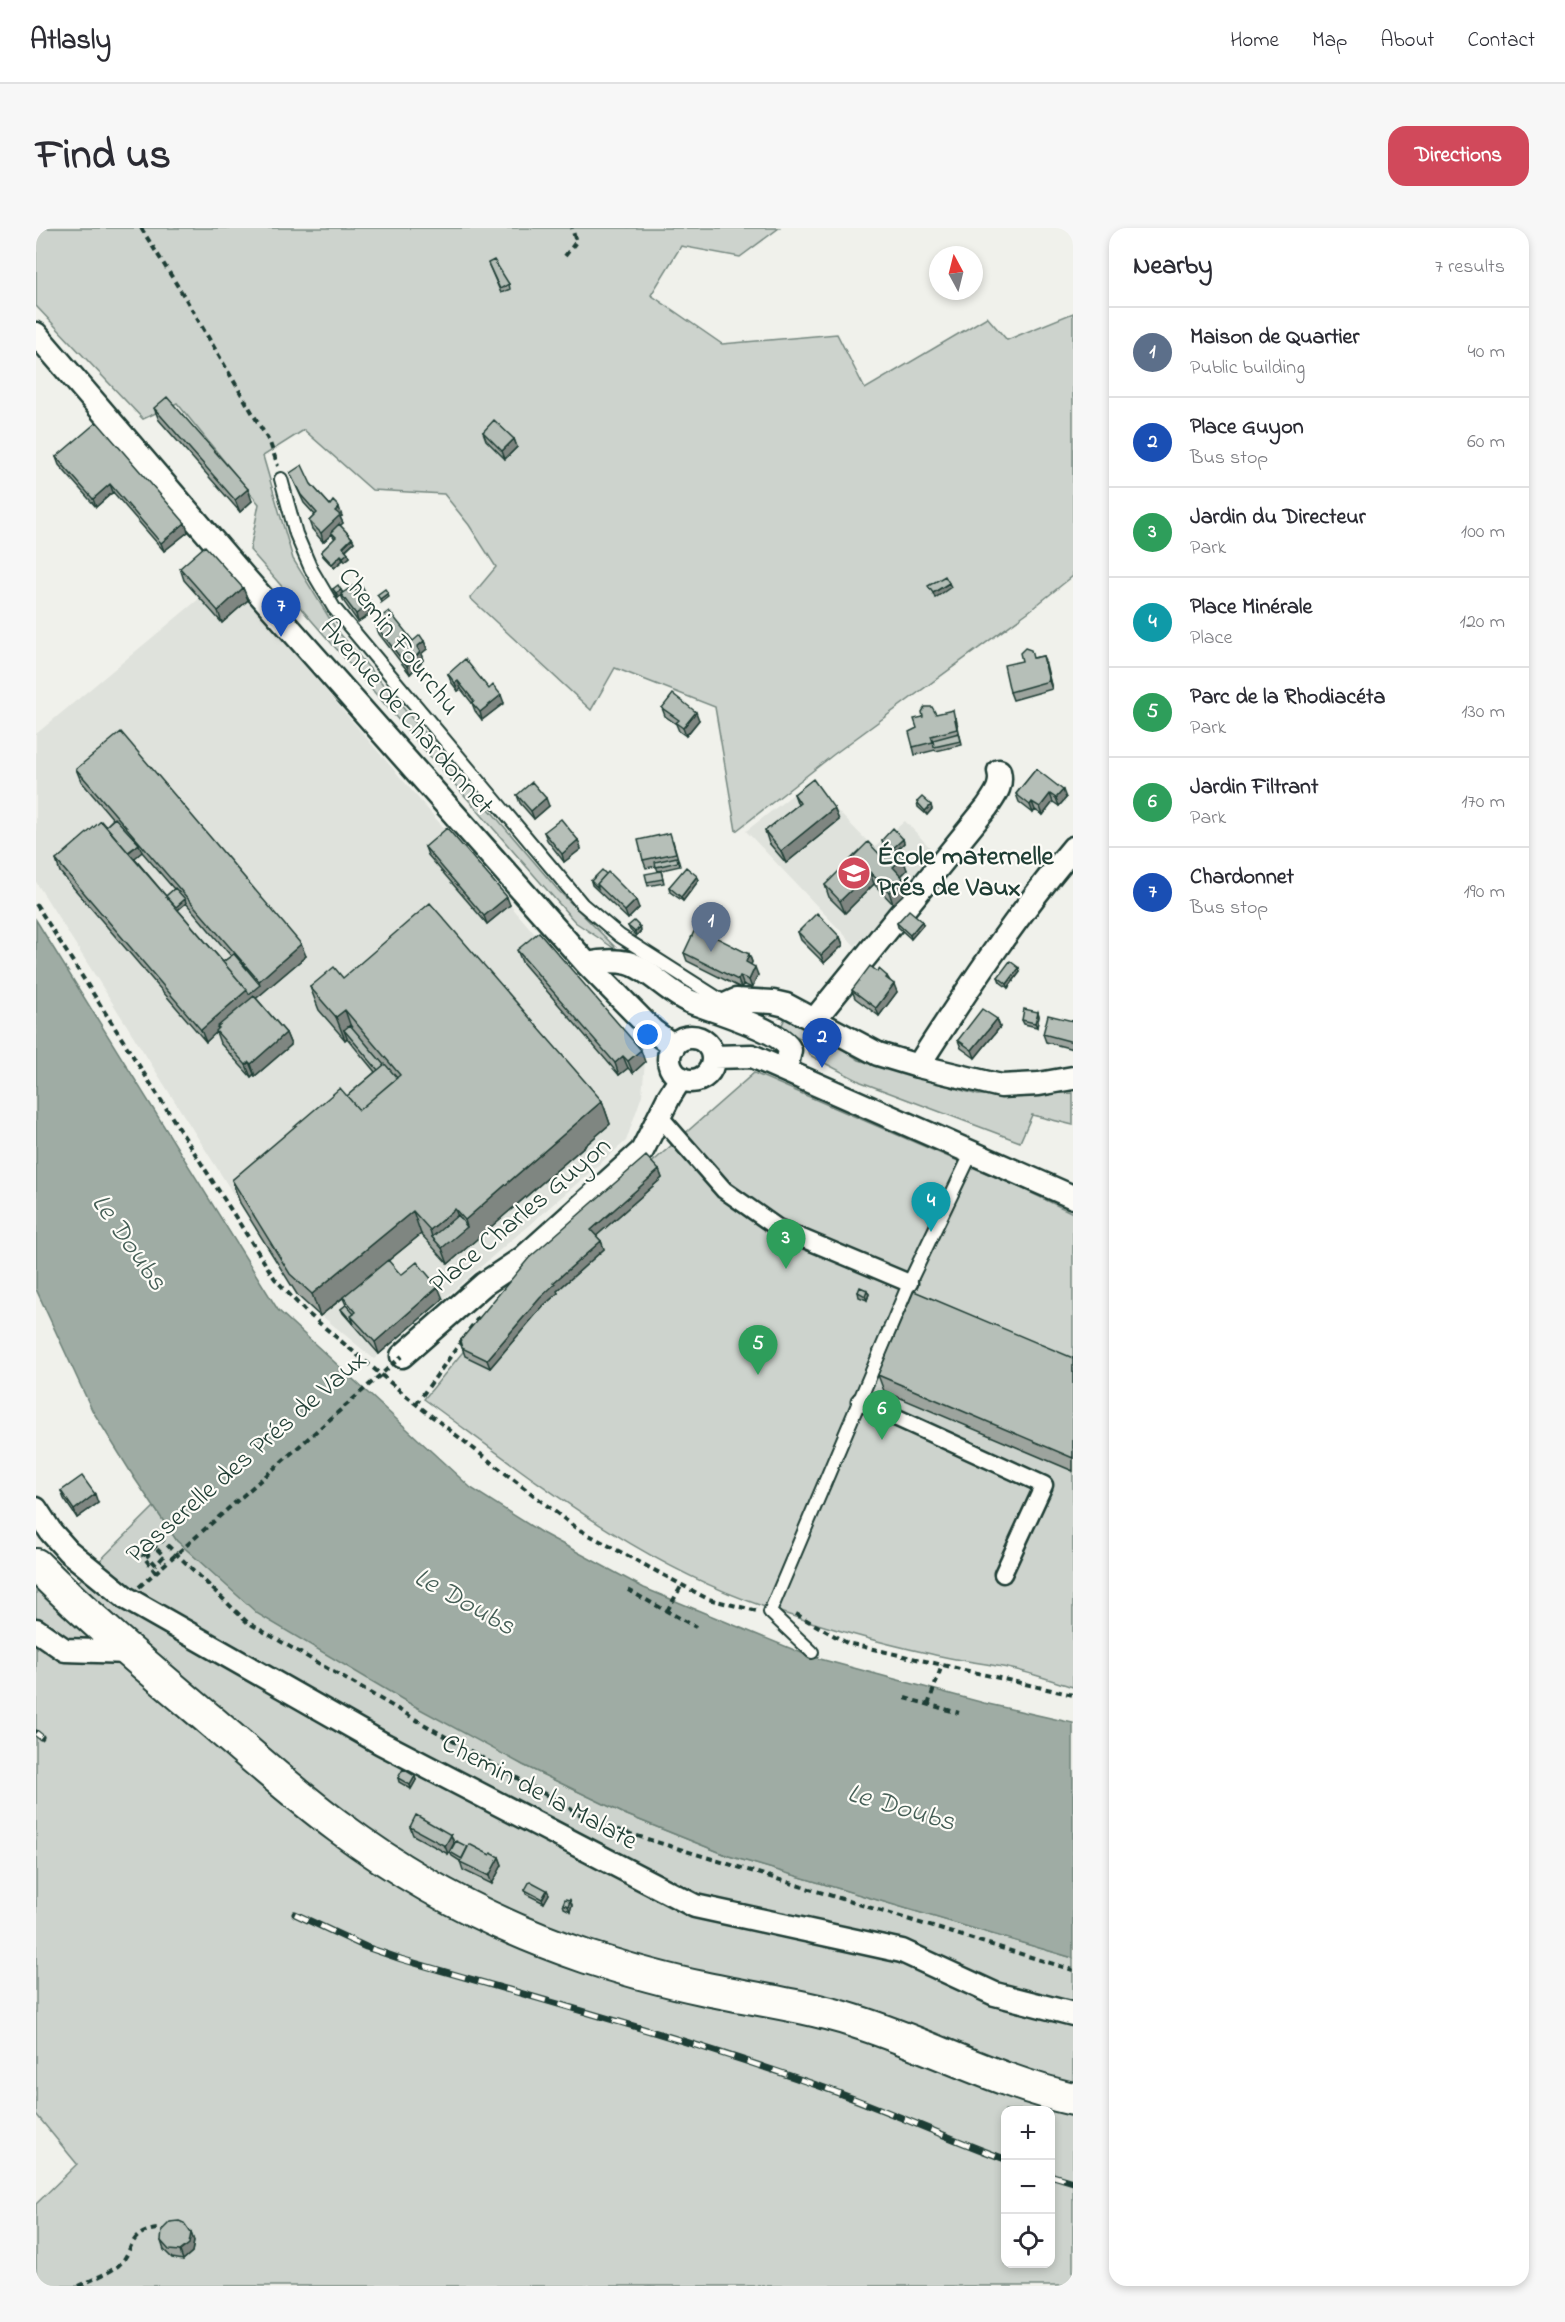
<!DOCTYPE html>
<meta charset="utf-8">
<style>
:root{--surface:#fff;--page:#f7f7f7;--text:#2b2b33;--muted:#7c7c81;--line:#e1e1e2;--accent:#d1495b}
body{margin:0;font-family:"Indie Flower",sans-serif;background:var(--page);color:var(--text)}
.controls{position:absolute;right:18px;bottom:18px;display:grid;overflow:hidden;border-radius:12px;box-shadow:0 3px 9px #0003}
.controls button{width:54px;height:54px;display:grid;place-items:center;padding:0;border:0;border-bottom:2px solid var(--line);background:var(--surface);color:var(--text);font:30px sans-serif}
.compass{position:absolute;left:893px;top:18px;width:54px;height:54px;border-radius:50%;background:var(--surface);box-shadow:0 3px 9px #0003;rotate:353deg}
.you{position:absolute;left:612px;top:807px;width:21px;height:21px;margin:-15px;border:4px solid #fff;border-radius:50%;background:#1a73e8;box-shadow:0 0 0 9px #1a73e833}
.badge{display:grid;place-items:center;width:39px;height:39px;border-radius:50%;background:var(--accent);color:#fff;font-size:20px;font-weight:700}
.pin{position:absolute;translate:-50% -50px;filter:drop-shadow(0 2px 3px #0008)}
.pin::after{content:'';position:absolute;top:32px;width:21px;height:18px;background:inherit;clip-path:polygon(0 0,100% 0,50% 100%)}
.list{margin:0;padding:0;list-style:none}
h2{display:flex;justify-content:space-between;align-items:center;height:78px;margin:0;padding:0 24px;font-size:26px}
h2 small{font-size:20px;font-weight:400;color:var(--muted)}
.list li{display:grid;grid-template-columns:39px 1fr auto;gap:18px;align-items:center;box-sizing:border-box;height:90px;padding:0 24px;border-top:2px solid var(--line)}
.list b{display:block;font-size:22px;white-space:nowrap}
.list p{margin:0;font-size:20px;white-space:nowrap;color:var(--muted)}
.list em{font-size:20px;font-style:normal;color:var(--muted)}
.icon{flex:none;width:33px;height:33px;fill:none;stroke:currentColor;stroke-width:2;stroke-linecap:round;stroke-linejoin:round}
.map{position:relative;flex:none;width:1037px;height:2058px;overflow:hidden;border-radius:18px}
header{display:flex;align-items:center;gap:36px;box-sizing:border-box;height:84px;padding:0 30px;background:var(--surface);border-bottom:2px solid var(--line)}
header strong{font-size:28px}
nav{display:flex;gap:33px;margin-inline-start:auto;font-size:21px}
.intro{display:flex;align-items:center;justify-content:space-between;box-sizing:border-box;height:144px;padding:0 36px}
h1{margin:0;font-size:42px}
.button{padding:15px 27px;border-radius:18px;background:var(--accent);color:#fff;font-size:21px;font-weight:700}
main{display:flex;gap:36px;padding:0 36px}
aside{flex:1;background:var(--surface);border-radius:18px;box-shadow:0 3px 9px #0003}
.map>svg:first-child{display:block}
</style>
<header>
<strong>Atlasly</strong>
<nav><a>Home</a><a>Map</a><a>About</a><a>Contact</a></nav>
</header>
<div class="intro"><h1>Find us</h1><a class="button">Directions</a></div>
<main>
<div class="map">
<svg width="1037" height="2058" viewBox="0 0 1037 2058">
<rect width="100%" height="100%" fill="#f0f1eb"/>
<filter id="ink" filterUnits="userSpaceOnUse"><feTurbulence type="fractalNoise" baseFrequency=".0167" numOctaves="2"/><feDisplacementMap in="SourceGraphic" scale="12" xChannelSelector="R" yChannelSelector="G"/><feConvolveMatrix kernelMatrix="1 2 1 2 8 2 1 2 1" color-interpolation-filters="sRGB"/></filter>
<g filter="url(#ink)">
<path fill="#dfe2dc" d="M164 370 186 395 212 372 609 834 606 867 590 913 338 1131 262 1068 0 654V506Z
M773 554 838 620 869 593 902 628 819 718 710 603Z"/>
<path fill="#cdd3cd" stroke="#768880" stroke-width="1.5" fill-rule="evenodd" d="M0 0H743L704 29 645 18 615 67 686 116 801 106 829 161 951 89 971 112 1037 85V348L992 384 797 527 700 603 679 479 579 440 555 482 434 370 460 339 433 297 408 266 336 262 268 202 227 228 257 331 300 401 522 662 585 725 539 694 214 322 223 276 141 175 107 191 0 78Z
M750 788 769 796 823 832 942 867 1037 865V897L996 887 984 914 825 854 775 828 767 812 745 799Z
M718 845 987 961 1037 985V1459C1017 1453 996 1445 976 1441 947 1435 919 1432 891 1425 836 1413 782 1397 729 1379 601 1336 495 1249 388 1171L497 1039Z
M118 1279 141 1313 487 1537 591 1587 693 1628 1037 1730V2058H0V1976L41 1936 0 1886V1351L21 1375ZM969 1882H1014V2036H969Z"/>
<path fill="#9faca4" stroke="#6c8077" stroke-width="1.5" d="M0 692 242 1082 435 1260 506 1305 608 1360 773 1428 948 1475 1037 1495V1730L693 1628 591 1587 487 1537 371 1474 222 1386 141 1313 99 1251 56 1182 0 1061Z"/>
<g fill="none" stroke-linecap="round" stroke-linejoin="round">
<g stroke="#1f3d34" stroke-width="16">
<path id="service" d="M245 251 260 306 275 341 298 380 546 676 584 708 691 776
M776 1424 734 1384 875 1051 936 924"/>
</g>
<g stroke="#1f3d34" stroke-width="21">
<path id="pedestrian" d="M623 888 688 962 742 1000 873 1055
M824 1173 1008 1257 967 1346"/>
</g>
<g stroke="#1f3d34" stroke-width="27">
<path id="minor" d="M0 106 210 351 551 736 617 803 638 818
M551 736C565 733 578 732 592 735 611 739 635 767 655 774 676 782 746 802 754 822L750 842
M688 784 691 776 700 772 737 774 750 777 842 826 882 838 965 858 1003 856 1037 850
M779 791 951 579C959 567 967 558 963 543
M633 831a22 22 0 1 1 44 0a22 22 0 1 1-44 0Z
M677 829 716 828 1037 969
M882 838C930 763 980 688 1037 620
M366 1128 448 1056 487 1030 606 923 633 869 645 850
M0 1281 15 1304 32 1323 90 1370 345 1515 659 1678 866 1723 959 1766 1037 1786
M0 1402 29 1422 94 1424"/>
</g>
<g stroke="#1f3d34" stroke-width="36">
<path id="secondary" d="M0 1337C55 1392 115 1442 174 1492 216 1528 258 1566 303 1599 378 1655 462 1699 551 1729 589 1741 627 1752 666 1760 717 1771 768 1777 818 1793 892 1816 961 1854 1037 1871"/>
</g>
<path stroke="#1f3d34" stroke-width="4" stroke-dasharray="6 4.5" stroke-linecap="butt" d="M105 0 148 68 234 215 242 238
M529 28 540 14 536 0
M0 676 239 1051 269 1083 380 1176 540 1300 672 1371 721 1383
M433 1102 443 1089
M380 1176 427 1111
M120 1337 111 1327 126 1312 211 1394 559 1595 1037 1742
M592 1362 660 1399
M631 1383 646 1357
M760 1386 811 1415 1037 1467
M869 1470 923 1485
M892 1477 906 1437
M0 2054 6 2058
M43 2058C55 2052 71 2046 82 2038 99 2023 90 2005 121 2001"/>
<use href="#service" stroke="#fdfcf7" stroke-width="12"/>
<use href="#pedestrian" stroke="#fdfcf7" stroke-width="16"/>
<use href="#minor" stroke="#fdfcf7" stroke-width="22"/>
<use href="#secondary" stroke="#fdfcf7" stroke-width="32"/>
<g stroke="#1f3d34" stroke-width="7">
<path id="rail" d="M0 1505 5 1509
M259 1686 330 1719 365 1731C499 1770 634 1806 766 1852 835 1875 901 1906 969 1931
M1014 1947 1037 1954"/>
</g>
<use href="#rail" stroke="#fdfcf7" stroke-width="4.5" stroke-dasharray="14" stroke-linecap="butt"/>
<path stroke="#1f3d34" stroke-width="4" stroke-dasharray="6 4.5" stroke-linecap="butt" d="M120 1345 107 1328 117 1317 128 1328 120 1337
M103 1359 366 1128"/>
</g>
<path fill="#9da49e" stroke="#1f3d34" stroke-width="1.5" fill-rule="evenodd" d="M452 35 473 56 474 61 465 65Z
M118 180 216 273 204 284 123 192Z
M447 204 478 211 481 219 469 231 450 212Z
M20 229 149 295 152 304 128 323 77 264 60 279 23 237Z
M254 245 275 256 294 277 306 288 304 289 307 295 304 297 316 310 318 314 310 322 314 329 309 333 307 332 298 340 287 328 285 324 299 311 296 306 287 314 276 301 273 293 279 287 268 275Z
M144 340 207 360 212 372 186 395 148 352Z
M297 361 305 362 307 365 319 362 334 373 337 381 333 383 334 386 322 394 308 374 305 367 302 370Z
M345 389 377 413H388L391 421 385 426 387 432 374 446 343 406 340 398 346 393Z
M1007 428 1016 461 977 472 974 464 998 430Z
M412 446 453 461 468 475 446 492 439 483 436 475 425 461 422 463 415 454Z
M626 480 663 492 650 508 643 503 640 496 629 488Z
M900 486 920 490 926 517 900 523 899 522 879 527 877 519 881 500Z
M40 541 270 728 220 770 250 805 255 817 219 848 218 846 215 849 184 815 180 804 170 814 24 644 20 632 70 598 77 591 45 553ZM106 624 138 661 130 668 98 630ZM150 675 195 728 187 734 142 682Z
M1000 541 1030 570 1023 578 1017 574 1007 587 999 582 997 585 983 574 980 566Z
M758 566 798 580 803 592 750 635 733 615 729 603 762 577Z
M481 567 513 578 498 591 484 575Z
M881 574 896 581 891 587 882 579Z
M508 604 542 612 545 621 528 634 511 612Z
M867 611 868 615 860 623 871 642 865 648 872 662 857 676 838 656 809 685 793 669 789 657 847 630 854 624 847 616 846 612Z
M637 613 644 638 622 643 620 638 610 640 607 632Z
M389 619 474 677 451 696 392 627Z
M625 643 628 655 612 658 611 654Z
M661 648 663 652 647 673 634 664 633 659Z
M555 653 603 680 592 691 556 657Z
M861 695 887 697 875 711 862 699Z
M592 698 604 699 605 703 600 708 594 702Z
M762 704 804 709 807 717 788 735 765 712Z
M679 710 713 726 716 734 715 737 722 747 716 760 707 756 705 760 651 733 648 725Z
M481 722 609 834 597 845 592 840 583 847 486 734Z
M983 740 984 744 972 760 964 754 962 749Z
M842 744 851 748 861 764 843 788 819 770 816 762Z
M307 750 566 873 574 896 412 1036 385 1006 352 1033 365 1047 407 1071 343 1126 307 1085 305 1081 310 1077 307 1070 284 1088 262 1068 204 975 196 952 311 868 339 844 311 810 309 812 283 782 274 759Z
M1002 784 1003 788 1001 799 988 796 986 792Z
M961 791 964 799 939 830 925 820 922 812Z
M1037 793V821L1010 814 1007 806Z
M623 942 626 950 560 1008 565 1013 568 1021 521 1063 522 1065 507 1078 454 1140 429 1128 424 1113Z
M822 1064 833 1066 831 1072 823 1069Z
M1037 1130V1243L848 1163 842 1147Z
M25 1263 62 1275 41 1290 28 1271Z
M362 1550 380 1552 375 1561 363 1554Z
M374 1599 415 1607 418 1615 412 1626 377 1607Z
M432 1619 454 1627 463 1629 466 1637 456 1656 427 1642 424 1633 416 1628 414 1624Z
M489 1662 513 1666 508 1675 490 1666Z
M534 1672 536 1677 534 1683 528 1680 527 1676Z
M155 2005 158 2013 156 2024 147 2032 136 2030 128 2022 125 2013Z"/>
<path fill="#7f8681" stroke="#1f3d34" stroke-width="1.5" d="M478 211 481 219 469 231 466 223Z
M74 256 77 264 60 279 57 271Z
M212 261 216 273 204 284 199 272Z
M303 279 306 288 304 289 307 295 296 305 295 304 296 306 287 314 285 305 299 283Z
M149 295 152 304 128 323 125 315Z
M316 310 318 314 308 323 307 319Z
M312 325 314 329 309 333 307 329Z
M305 327 307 332 298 340 296 336Z
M913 355 915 359 899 370 897 365Z
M207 360 212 372 186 395 182 383Z
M305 362 307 366 302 370 300 365Z
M352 365 353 369 345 375 344 371Z
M334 373 337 381 333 383 334 386 322 394 320 386Z
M388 413 391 421 385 426 387 432 374 446 371 438 381 419Z
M1007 428 1010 436 1016 461 1013 453Z
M422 453 425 461 422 463 419 455Z
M465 467 468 475 446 492 444 484Z
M660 484 663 492 650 508 647 500Z
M1027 562 1030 570 1023 578 1020 570Z
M1014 566 1017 574 1007 587 1004 579Z
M510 570 513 578 498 591 495 583Z
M996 574 999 582 997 585 994 577Z
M895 577 896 581 891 587 889 583Z
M798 580 803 592 750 635 745 623Z
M867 611 868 615 857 626 855 622Z
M542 612 545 621 528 634 526 626Z
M103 616 106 624 94 634 91 626Z
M867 630 871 642 861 652 857 639Z
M834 644 838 656 809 685 804 673Z
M661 648 663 652 647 673 645 669Z
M867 650 872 662 857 676 853 664Z
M471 669 474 677 451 696 448 688Z
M149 671 150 675 138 685 137 681Z
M600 672 603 680 592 691 589 683Z
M886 693 887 697 875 711 874 707Z
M604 699 605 703 600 708 599 704Z
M804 709 807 717 788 735 785 727Z
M265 716 270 728 183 802 181 799 183 802 170 814 165 802 211 762 224 757 223 753Z
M713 726 716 734 713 742 710 734Z
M719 739 722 747 716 760 713 752Z
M983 740 984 744 972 760 971 756Z
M704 748 707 756 705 760 702 752Z
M858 756 861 764 843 788 840 780Z
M309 782 317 805 308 802 311 810 309 812 300 789Z
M1002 784 1003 788 1001 799 999 795Z
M961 791 964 799 939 830 936 822Z
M250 805 255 817 219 848 215 836Z
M605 822 609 834 597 845 592 833Z
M587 828 592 840 583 847 579 835Z
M213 834 218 846 215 849 210 837Z
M566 873 574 896 412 1036 406 1020 396 1009 394 1002 419 981 427 1002 431 999 429 992Z
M623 942 626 950 558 1010 555 1002Z
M377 983 385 1006 284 1088 276 1066Z
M565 1013 568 1021 521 1063 522 1065 507 1078 454 1140 451 1132 504 1070 517 1055Z
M402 1059 407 1071 343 1126 339 1114Z
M831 1062 833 1066 831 1072 829 1068Z
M59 1266 62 1275 41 1290 38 1282Z
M379 1548 380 1552 375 1561 374 1557Z
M415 1607 418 1615 412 1626 409 1618Z
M463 1629 466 1637 456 1656 453 1648Z
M511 1662 513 1666 508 1675 506 1671Z
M534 1672 536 1677 534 1683 532 1678Z
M155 2005 158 2013 156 2024 147 2032 144 2023Z"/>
<path fill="#b6bfb8" stroke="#1f3d34" stroke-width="1.5" d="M458 32 473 56 464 61 452 35Z
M131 169 212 261 199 272 118 180Z
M458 192 478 211 466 223 447 204Z
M61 194 149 295 125 315 74 256 57 271 20 229Z
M266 237 275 256 294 277 297 273 303 279 299 283 304 287 285 305 273 293 281 285 265 267 254 245Z
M303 296 316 310 307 319 312 325 307 329 305 327 296 336 285 324 300 309 295 304Z
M169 318 207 360 182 383 144 340Z
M909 348 913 355 897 365 892 358Z
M302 357 305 362 300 365 297 361Z
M317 358 320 363 326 359 334 373 329 376 331 378 320 386 305 366Z
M349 361 352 365 344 371 341 367Z
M353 383 377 413 384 407 388 413 381 419 384 424 371 438 340 398 347 393 345 389Z
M989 420 995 422 997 430 1007 428 1013 453 974 464 968 437 986 433 984 425Z
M429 431 453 461 457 457 465 467 444 484 436 475 438 473 422 453 419 455 412 446Z
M637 466 660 484 647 500 640 495 643 492 626 480Z
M889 479H896L900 486 917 482 921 501 895 508 897 514 877 519 873 504 881 500 878 491 887 489 886 484Z
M85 504 265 716 223 753 40 541Z
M923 505 925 513 898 519 897 512Z
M1000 541 1027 562 1020 570 1014 566 1004 579 996 574 994 577 980 566Z
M777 551 798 580 745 623 729 603 764 575 758 566Z
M496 554 510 570 495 583 481 567Z
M886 569 895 577 889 583 881 574Z
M79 590 103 616 92 624 70 598Z
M525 591 542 612 526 626 508 604Z
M65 593 211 762 165 802 20 632Z
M411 600 471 669 448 688 389 619Z
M857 600 867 611 855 622 846 612Z
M634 605 640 625 607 632 602 612Z
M832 614 847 630 858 620 867 630 857 639 867 650 853 664 834 644 804 673 789 657Z
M641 629 642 634 620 639 619 634Z
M650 639 661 648 645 669 633 659Z
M566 642 570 646 561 656 562 660 555 653Z
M625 643 627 651 611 654 609 646Z
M572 644 600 672 589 683 561 656Z
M139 660 149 671 140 679 130 668Z
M394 675 566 873 429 992 419 981 394 1002 377 983 276 1066 254 1046 196 952 304 860 323 882 364 847 309 782 300 789 274 759 298 739 307 750Z
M873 682 886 693 874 707 861 695Z
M781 685 804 709 785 727 762 704Z
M598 693 604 699 599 704 592 698Z
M662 695 677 703 675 707 713 726 710 734 719 739 713 752 704 748 702 752 648 725Z
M503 704 605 822 592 833 587 828 579 835 481 722Z
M198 726 224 757 213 766 211 762 187 734Z
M974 733 983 740 971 756 962 749Z
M834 738 842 744 843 741 851 748 850 750 858 756 840 780 816 762Z
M218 768 250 805 215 836 213 834 210 837 180 803 183 800 181 799Z
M946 781 961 791 936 822 922 812Z
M988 781 1002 784 999 795 986 792Z
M1012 787 1037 793V814L1007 806Z
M314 797 348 837 342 842 308 802Z
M349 836 361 850 323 882 311 868Z
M610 928 623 942 555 1002 565 1013 517 1055 519 1056 504 1070 451 1132 426 1120 424 1113 493 1030Z
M422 987 431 999 406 1020 396 1009Z
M352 1032 365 1047 381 1034 402 1059 339 1114 315 1088 320 1084 307 1069Z
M824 1059 831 1062 829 1068 822 1064Z
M878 1063 1037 1130V1230L842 1147Z
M310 1077 318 1086 315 1088 318 1096 305 1081Z
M46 1248 59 1266 38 1282 25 1263Z
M367 1541 379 1548 374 1557 362 1550Z
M380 1587 415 1607 409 1618 374 1599Z
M420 1613 432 1619 426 1631 414 1624Z
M433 1616 454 1627 455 1625 463 1629 453 1648 424 1634Z
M494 1653 511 1662 506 1671 489 1662Z
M529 1671 534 1672 532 1678 527 1676Z
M143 1993 148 1995 155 2005 153 2016 144 2023 133 2022 125 2013 126 2002 134 1994Z"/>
</g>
<defs>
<g id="school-disc" transform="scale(1.725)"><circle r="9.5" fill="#d1495b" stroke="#fdfcf7"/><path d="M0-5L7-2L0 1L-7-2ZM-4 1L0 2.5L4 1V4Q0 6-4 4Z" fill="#fff"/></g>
</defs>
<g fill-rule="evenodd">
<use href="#school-disc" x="818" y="645"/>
</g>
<g text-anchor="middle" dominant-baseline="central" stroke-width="4.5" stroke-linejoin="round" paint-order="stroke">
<g font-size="27" fill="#1f3d34" stroke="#fdfcf7">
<text transform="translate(362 414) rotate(52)">Chemin Fourchu</text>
<text transform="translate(370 489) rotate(49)">Avenue de Chardonnet</text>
<text transform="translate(485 988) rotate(-40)">Place Charles Guyon</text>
<text transform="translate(211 1230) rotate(-41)">Passerelle des Prés de Vaux</text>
<text transform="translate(503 1565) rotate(28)">Chemin de la Malate</text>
</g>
<g font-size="27" font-weight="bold" fill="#1f3d34" stroke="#fdfcf7" text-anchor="start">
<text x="841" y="629">École maternelle<tspan x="841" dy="31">Prés de Vaux</tspan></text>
</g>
<g font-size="28" font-style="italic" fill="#455e56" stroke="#fdfcf7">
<text transform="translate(92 1015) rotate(55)">Le Doubs</text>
<text transform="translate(428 1375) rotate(29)">Le Doubs</text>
<text transform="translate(865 1581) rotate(16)">Le Doubs</text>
</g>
</g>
</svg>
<div class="controls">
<button>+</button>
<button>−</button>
<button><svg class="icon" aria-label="locate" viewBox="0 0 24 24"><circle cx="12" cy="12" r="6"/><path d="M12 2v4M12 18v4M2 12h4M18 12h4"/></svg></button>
</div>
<svg class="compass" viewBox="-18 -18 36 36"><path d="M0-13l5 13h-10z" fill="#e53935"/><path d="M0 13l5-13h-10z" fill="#7c7c81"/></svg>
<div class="you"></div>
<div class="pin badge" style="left:675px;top:724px;background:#5c6f8a">1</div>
<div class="pin badge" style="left:786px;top:840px;background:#1a4fb4">2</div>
<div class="pin badge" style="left:750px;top:1041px;background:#2e9e5b">3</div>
<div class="pin badge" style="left:895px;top:1004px;background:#0f9aa8">4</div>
<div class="pin badge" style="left:722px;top:1147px;background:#2e9e5b">5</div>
<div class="pin badge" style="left:846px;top:1212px;background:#2e9e5b">6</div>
<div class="pin badge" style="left:245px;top:409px;background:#1a4fb4">7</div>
</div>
<aside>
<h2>Nearby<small>7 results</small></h2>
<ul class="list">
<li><span class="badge" style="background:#5c6f8a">1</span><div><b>Maison de Quartier</b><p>Public building</p></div><em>40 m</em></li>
<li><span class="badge" style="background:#1a4fb4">2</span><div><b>Place Guyon</b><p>Bus stop</p></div><em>60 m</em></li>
<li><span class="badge" style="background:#2e9e5b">3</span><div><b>Jardin du Directeur</b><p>Park</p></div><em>100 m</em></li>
<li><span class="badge" style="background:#0f9aa8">4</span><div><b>Place Minérale</b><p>Place</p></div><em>120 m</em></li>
<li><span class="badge" style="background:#2e9e5b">5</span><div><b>Parc de la Rhodiacéta</b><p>Park</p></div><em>130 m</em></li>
<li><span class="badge" style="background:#2e9e5b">6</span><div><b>Jardin Filtrant</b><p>Park</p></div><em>170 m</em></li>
<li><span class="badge" style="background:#1a4fb4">7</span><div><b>Chardonnet</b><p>Bus stop</p></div><em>190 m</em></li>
</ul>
</aside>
</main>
